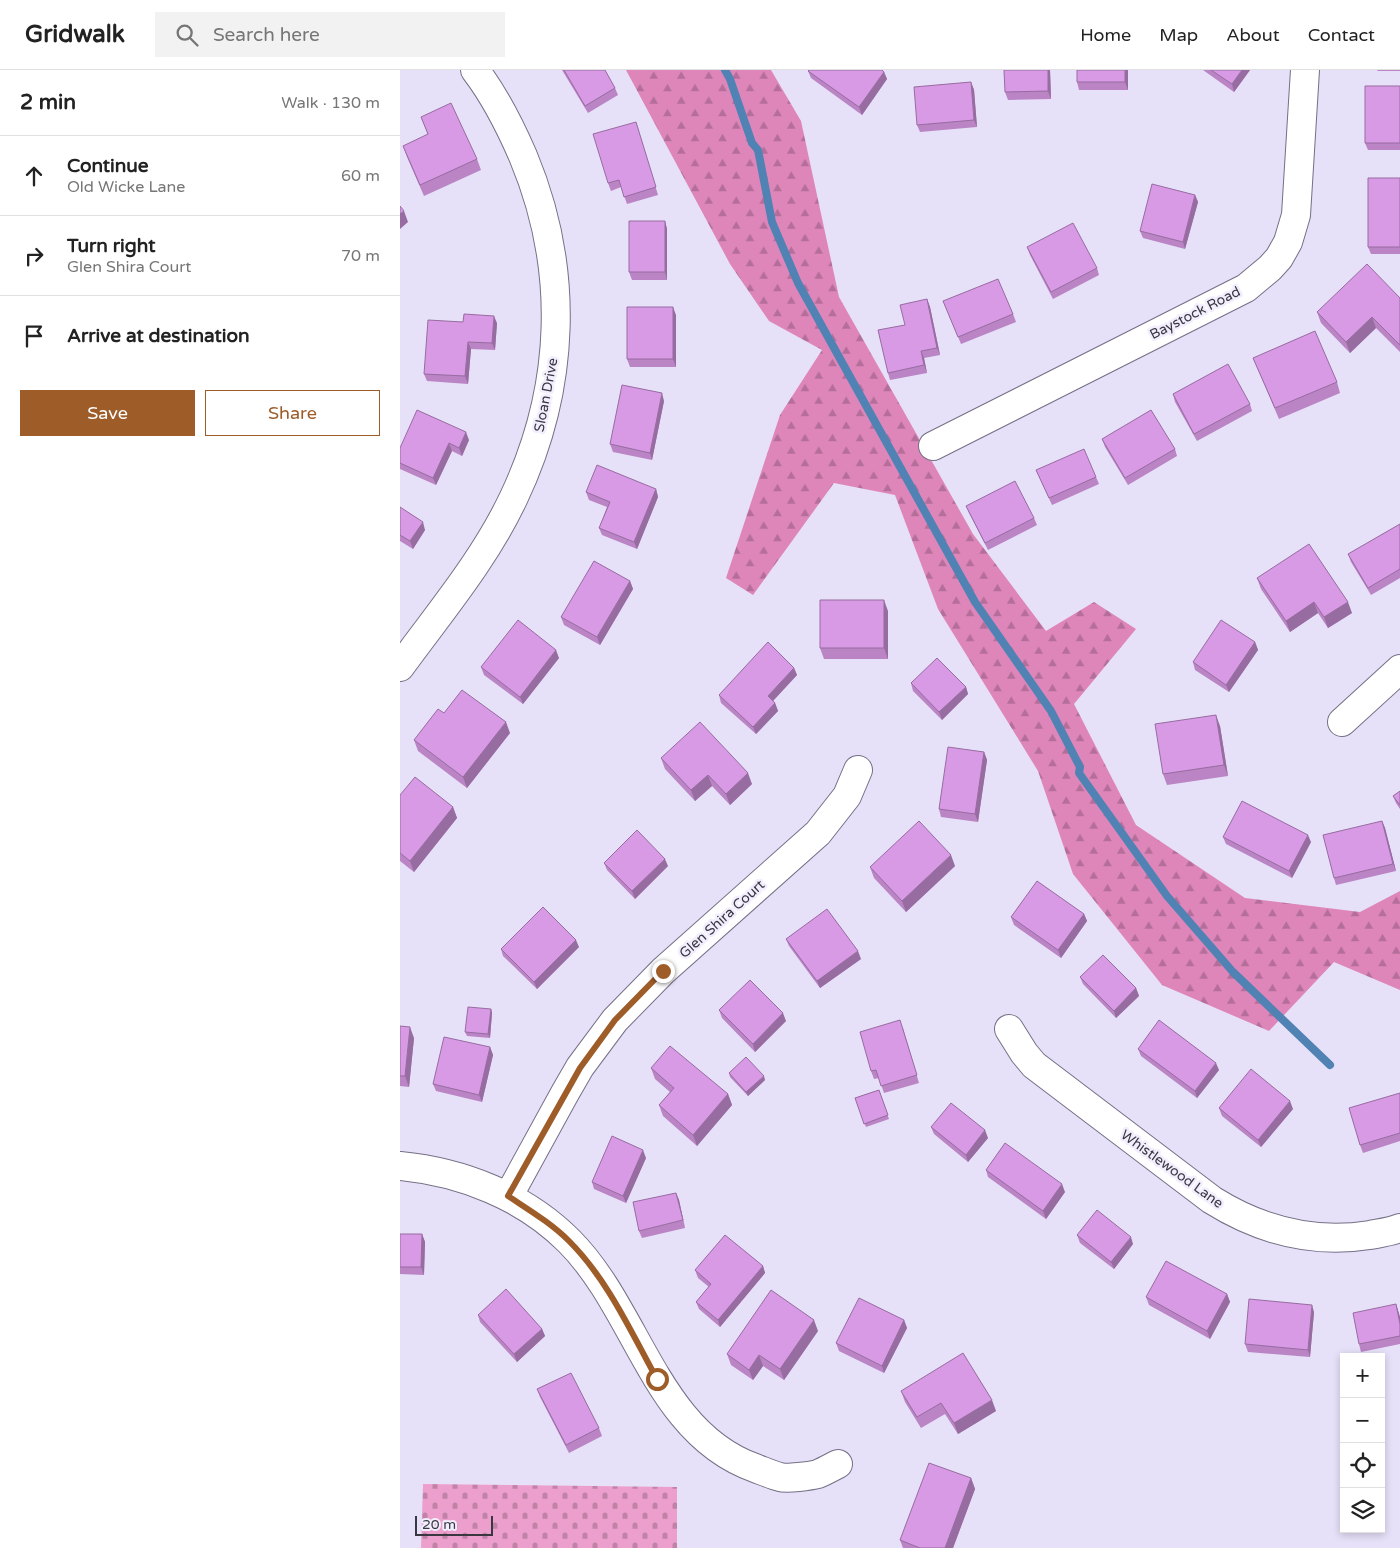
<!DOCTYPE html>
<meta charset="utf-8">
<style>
:root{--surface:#fff;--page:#f2f2f2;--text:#222;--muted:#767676;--line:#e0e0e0;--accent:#9e5c29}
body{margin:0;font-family:"Varela Round",sans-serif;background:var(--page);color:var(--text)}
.controls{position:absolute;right:15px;bottom:15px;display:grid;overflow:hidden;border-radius:0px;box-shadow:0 2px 8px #0003}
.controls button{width:45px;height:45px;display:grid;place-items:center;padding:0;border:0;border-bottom:1px solid var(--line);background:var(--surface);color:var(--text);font:25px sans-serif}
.scale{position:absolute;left:15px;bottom:12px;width:78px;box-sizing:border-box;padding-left:5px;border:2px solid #3a3741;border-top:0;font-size:14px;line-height:18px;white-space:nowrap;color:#3a3741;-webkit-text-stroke:4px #f2eefe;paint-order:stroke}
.stop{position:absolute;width:15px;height:15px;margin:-11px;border:4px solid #9e5c29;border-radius:50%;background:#fff}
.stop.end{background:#9e5c29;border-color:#fff;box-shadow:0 1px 5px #0008}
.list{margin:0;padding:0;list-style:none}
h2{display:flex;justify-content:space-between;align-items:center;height:65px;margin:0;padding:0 20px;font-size:21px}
h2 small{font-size:16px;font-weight:400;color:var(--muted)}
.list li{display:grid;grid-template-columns:32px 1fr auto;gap:15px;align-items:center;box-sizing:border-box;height:80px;padding:0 20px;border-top:1px solid var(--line)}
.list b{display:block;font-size:19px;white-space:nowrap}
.list p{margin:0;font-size:16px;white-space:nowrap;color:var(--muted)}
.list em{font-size:16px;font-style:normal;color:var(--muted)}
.actions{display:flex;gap:10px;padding:15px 20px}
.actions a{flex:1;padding:11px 0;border:1px solid var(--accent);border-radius:0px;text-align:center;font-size:18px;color:var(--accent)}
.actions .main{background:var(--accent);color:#fff}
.icon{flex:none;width:28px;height:28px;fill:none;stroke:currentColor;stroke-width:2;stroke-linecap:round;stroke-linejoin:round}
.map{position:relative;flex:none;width:1000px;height:1478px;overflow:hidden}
header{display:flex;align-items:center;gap:30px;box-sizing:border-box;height:70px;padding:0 25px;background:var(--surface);border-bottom:1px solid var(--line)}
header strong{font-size:24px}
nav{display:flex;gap:28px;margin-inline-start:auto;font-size:18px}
.search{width:350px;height:45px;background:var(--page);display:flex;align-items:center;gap:12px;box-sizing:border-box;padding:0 18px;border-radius:0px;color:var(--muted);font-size:19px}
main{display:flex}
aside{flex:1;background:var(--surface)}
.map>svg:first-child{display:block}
</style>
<header>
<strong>Gridwalk</strong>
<div class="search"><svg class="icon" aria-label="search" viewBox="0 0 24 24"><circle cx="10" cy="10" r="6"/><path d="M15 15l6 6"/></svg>Search here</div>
<nav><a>Home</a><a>Map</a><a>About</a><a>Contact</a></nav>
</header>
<main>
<aside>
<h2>2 min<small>Walk · 130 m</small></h2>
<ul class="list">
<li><svg class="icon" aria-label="ahead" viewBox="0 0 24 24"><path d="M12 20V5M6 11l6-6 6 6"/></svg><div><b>Continue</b><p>Old Wicke Lane</p></div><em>60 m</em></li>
<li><svg class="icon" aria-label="right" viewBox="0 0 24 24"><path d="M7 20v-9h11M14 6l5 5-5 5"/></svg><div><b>Turn right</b><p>Glen Shira Court</p></div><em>70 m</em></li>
<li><svg class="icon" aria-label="arrive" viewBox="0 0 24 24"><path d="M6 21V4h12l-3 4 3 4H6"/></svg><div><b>Arrive at destination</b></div></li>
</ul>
<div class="actions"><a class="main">Save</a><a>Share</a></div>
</aside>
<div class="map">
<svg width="1000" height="1478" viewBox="0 0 1000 1478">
<defs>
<pattern id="forest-firs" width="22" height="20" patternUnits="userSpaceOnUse" patternTransform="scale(1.25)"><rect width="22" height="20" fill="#de86ba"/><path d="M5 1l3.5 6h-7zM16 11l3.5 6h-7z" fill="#b56e99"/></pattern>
<pattern id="cemetery-stones" width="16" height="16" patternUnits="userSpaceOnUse" patternTransform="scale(1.25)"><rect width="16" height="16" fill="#ec9fcc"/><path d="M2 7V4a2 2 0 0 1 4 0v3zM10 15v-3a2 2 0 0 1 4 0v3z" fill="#c082a7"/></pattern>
</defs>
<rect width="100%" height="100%" fill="#e6e0f8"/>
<path fill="url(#forest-firs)" d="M226 0H371L401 51 439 227 573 464 646 561 694 532 736 559 674 634 736 755 845 828 960 842 1000 821V920L934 892 869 961 762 915 673 804 638 701 538 539 495 425 434 413 353 525 326 508 380 345 422 280 369 251 330 194Z"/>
<path fill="url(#cemetery-stones)" d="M23 1414 277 1417V1478H21Z"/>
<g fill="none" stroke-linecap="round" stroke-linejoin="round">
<path stroke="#5182b4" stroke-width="8" d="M325 0 330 9 352 73 358 80 372 152 398 213 575 532 651 641 680 697 679 703 767 826 833 902 930 995"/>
<g stroke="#757086" stroke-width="30">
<path id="minor" d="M533 376 846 218 870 198 879 188 888 172 896 145 905 0
M0 597C40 542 85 489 114 427 166 317 170 198 123 86 110 56 95 26 75 0
M942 652 1000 599
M609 959 624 983 634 995 812 1130C860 1160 914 1174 970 1165 980 1163 990 1162 1000 1158
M0 1096C62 1102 124 1126 169 1171 238 1240 256 1363 355 1398 363 1401 372 1405 380 1407 387 1409 410 1406 418 1404 425 1401 432 1397 438 1394
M108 1127 165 1023 180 997 215 950 263 901 418 763 447 726 458 700"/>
</g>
<use href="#minor" stroke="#fff" stroke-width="28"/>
</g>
<path fill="#ba84c5" d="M162 0H205L215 18 218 25 188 43Z
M650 0 651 29 608 30 605 22Z
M728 0V20H679L677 12Z
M803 0H850L834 22Z
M977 0H1000V1H978Z
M408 1 484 2 487 9 462 45 411 8Z
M571 12 574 20 577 57 520 62 517 55Z
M1000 16V80H968L965 73Z
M21 47 77 89 81 100 24 126 7 87 3 76 28 65Z
M236 52 258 125 227 134 221 117 211 121 208 113Z
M1000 108V184H971L968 177Z
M795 125 798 132 785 179 743 168 740 161Z
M265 151 267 159V210H232L229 202Z
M627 177 697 198 699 205 653 229 630 185Z
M1000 228V282L976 258 950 283 921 253 917 242Z
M527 229 530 237 540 285 524 288 527 303 490 310 488 303 505 255Z
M543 231 613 244 616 252 561 274Z
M276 245V297H230L227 289Z
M63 252 97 253 95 280 71 279 68 314 27 311 24 304Z
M853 288 937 312 940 323 879 349Z
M773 324 850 334 852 341 797 371 775 332Z
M264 331 252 390 213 382 210 374Z
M702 369 775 379 777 386 728 415 705 377Z
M69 370 62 386 52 381 36 415 0 399V378Z
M636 400 696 407 699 414 652 435Z
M256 419 258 427 237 479 202 465 199 458 207 437 189 430 186 422Z
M566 436 634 448 637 455 588 480 569 443Z
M0 437 25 460 13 479 0 471Z
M1000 454V508L971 525 951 492 948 484Z
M857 508 952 543 928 558 918 543 890 562 861 519Z
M230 511 233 519 200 575 164 555 161 547Z
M488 541V589H424L420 578Z
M855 572 858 580 829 622 795 600 793 592Z
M159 588 123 634 84 605 81 597Z
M394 598 397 605 373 631 375 633 378 641 356 664 321 633 319 625Z
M511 613 566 617 568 624 542 650 513 621Z
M44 643 110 663 67 718 18 681 14 670Z
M820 656 828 706 767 715 763 704Z
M584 682 587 690 578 752 541 747 539 739Z
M261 688 352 714 330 735 312 716 295 731 265 699Z
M1000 721V739L996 733 993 726Z
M0 725 53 737 57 748 14 802 0 791Z
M982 751 985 758 996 801 936 815 934 808Z
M823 767 911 772 892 808 826 774Z
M204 793 268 796 235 829 207 800Z
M555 796 506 842 474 808 470 797Z
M684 844 687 851 661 888 614 855 611 847Z
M386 869 461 889 420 918 389 876Z
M179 877 137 919 103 886 101 879Z
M680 907 736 918 739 926 716 948 683 914Z
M91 939 92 943 90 968 67 966 65 962Z
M319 940 386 951 355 982 322 948Z
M0 956 14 968 9 1017 0 1016Z
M503 958 519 1013 484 1023 479 1008 474 1009 471 1001Z
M90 977 93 985 82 1032 36 1021 33 1014Z
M738 979 819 1000 797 1028 741 986Z
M251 998 328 1024 332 1035 297 1076 263 1046 259 1035 270 1022 255 1009Z
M329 1003 365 1010 348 1026 330 1007Z
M479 1020 489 1049 466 1057 455 1028Z
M1000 1023V1071L963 1083 960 1075Z
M819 1038 893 1039 861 1077 822 1046Z
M531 1057 588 1068 568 1092 534 1064Z
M246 1088 226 1133 194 1119 192 1112Z
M586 1100 665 1122 646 1149 588 1107Z
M276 1123 279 1130 285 1158 242 1168 239 1161Z
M0 1164H22L25 1172 24 1205 0 1204Z
M677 1165 733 1174 714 1199 680 1173Z
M363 1196 365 1203 320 1257 299 1239 296 1232 309 1217 298 1208 295 1200Z
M827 1224 830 1232 810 1269 749 1235 746 1227Z
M996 1234 1000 1247V1274L961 1282 959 1274Z
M914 1242 910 1287 848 1282 845 1274Z
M78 1245 142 1259 145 1266 117 1292 80 1252Z
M504 1250 507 1258 484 1303 439 1281 436 1273Z
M418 1261 384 1310 363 1296 353 1310 331 1295 327 1284Z
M137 1319 199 1358 202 1366 169 1383 140 1327Z
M501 1321 596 1341 558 1364 545 1344 521 1358 505 1332Z
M571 1408 575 1419 553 1478H503L500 1470Z"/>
<path fill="#976ca0" d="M648 0H650L651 29 648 21Z
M725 0H728V20L725 12Z
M842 0H850L834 22 832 14Z
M484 2 487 9 462 45 459 37Z
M571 12 574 20 577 57 574 50Z
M795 125 798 132 785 179 783 172Z
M4 141 8 152 0 159V144Z
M265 151 267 159V210L265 202Z
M527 229 530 237 540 285 537 278Z
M273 237 276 245V297L273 289Z
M94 246 97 253 95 280 92 273Z
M972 247 976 258 950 283 946 272Z
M68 272 71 279 68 314 65 306Z
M521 281 524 288 527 303 524 295Z
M262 323 264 331 252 390 250 383Z
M66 362 69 370 62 386 59 378Z
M49 373 52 381 36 415 33 408Z
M256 419 258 427 237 479 234 472Z
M23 452 25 460 13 479 10 471Z
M230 511 233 519 200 575 197 567Z
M484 530 488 541V589L484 578Z
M914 532 918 543 890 562 886 551Z
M948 532 952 543 928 558 924 547Z
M855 572 858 580 829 622 826 615Z
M156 580 159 588 123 634 120 627Z
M394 598 397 605 370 634 368 626Z
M566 617 568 624 542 650 539 642Z
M375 633 378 641 356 664 353 657Z
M816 645 820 656 828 706 824 695Z
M106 652 110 663 67 718 63 707Z
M584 682 587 690 578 752 575 744Z
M348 703 352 714 330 735 326 724Z
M308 705 312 716 295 731 291 720Z
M53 737 57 748 14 802 10 791Z
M982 751 985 758 996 801 993 794Z
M908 765 911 772 892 808 889 801Z
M551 785 555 796 506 842 502 831Z
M265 789 268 796 235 829 232 821Z
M684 844 687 851 661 888 658 880Z
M176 870 179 877 137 919 134 912Z
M458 881 461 889 420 918 417 911Z
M736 918 739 926 716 948 714 941Z
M91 939 92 943 90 968 88 964Z
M383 943 386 951 355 982 353 974Z
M10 957 14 968 9 1017 5 1006Z
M90 977 93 985 82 1032 79 1025Z
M816 993 819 1000 797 1028 795 1021Z
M364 1006 365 1010 348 1026 346 1022Z
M328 1024 332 1035 297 1076 293 1065Z
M890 1031 893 1039 861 1077 858 1070Z
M585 1060 588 1068 568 1092 566 1085Z
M243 1080 246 1088 226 1133 223 1126Z
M662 1114 665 1122 646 1149 643 1141Z
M276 1123 279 1130 285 1158 283 1150Z
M22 1164 25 1172 24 1205 21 1197Z
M731 1167 733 1174 714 1199 711 1192Z
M363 1196 365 1203 320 1257 318 1250Z
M827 1224 830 1232 810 1269 807 1261Z
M996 1234 1000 1247V1254Z
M912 1235 914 1242 910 1287 908 1280Z
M414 1250 418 1261 384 1310 380 1299Z
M504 1250 507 1258 484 1303 482 1296Z
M142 1259 145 1266 117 1292 114 1284Z
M359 1285 363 1296 353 1310 349 1300Z
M592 1330 596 1341 558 1364 554 1353Z
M571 1408 575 1419 553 1478H545Z"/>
<path fill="#d89ae5" stroke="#976ca0" d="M164 0H205L215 18 185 36Z
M409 0H482L484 2 459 37 408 1Z
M604 0H648V21L605 22Z
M677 0H725V12H677Z
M811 0H842L832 14Z
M571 12 574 50 517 55 514 17Z
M965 16H1000V73H965Z
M51 33 77 89 20 115 3 76 28 64 21 47Z
M236 52 256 117 224 127 219 110 208 113 193 64Z
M968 108H1000V177H968Z
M752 114 795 125 783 172 740 161Z
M0 136 4 141 0 144Z
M229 151H265V202H229Z
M673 153 697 198 651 222 627 177Z
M967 194 1000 228V275L972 247 946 272 917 242Z
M598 209 613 244 558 267 543 231Z
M527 229 537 278 521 281 524 295 488 303 478 260 505 255 500 235Z
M227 237H273V289H227Z
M64 244 94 246 92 273 68 272 65 306 24 304 28 250 63 252Z
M915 261 937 312 875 338 853 288Z
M828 294 850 334 794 364 773 324Z
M222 315 262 323 250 383 210 374Z
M17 340 66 362 59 378 49 373 33 408 0 393V378Z
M751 340 775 379 725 408 702 369Z
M684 379 696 407 649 428 636 400Z
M197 395 256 419 234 472 199 458 210 432 186 422Z
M615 411 634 448 585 473 566 436Z
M0 437 23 452 10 471 0 465Z
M1000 454V499L968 518 948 484Z
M909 474 948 532 924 547 914 532 886 551 857 508Z
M194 491 230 511 197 567 161 547Z
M420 530H484V578H420Z
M118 550 156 580 120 627 81 597Z
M821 550 855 572 826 615 793 592Z
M368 572 394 598 368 626 375 633 353 657 319 625Z
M537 588 566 617 539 642 511 613Z
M62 620 106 652 63 707 14 670 38 639 44 643Z
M816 645 824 695 763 704 755 654Z
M300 652 348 703 326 724 308 705 291 720 261 688Z
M548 677 584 682 575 744 539 739Z
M15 707 53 737 10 791 0 783V725Z
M1000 721V735L993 726Z
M842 731 908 765 889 801 823 767Z
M519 751 551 785 502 831 470 797Z
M982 751 993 794 934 808 923 765Z
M237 760 265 789 232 821 204 793Z
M637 811 684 844 658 880 611 847Z
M143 837 176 870 134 912 101 879Z
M427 839 458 881 417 911 386 869Z
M703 885 736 918 714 941 680 907Z
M350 910 383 943 353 974 319 940Z
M68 937 91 939 88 964 65 962Z
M500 950 517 1005 481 1016 476 1000 471 1001 460 962Z
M759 950 816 993 795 1021 738 979Z
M0 956 10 957 5 1006H0Z
M44 967 90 977 79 1025 33 1014Z
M270 976 328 1024 293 1065 259 1035 274 1018 251 998Z
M346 987 364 1006 346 1022 329 1003Z
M851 999 890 1031 858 1070 819 1038Z
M479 1020 488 1045 464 1054 455 1028Z
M1000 1023V1063L960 1075 949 1038Z
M551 1033 585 1060 566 1085 531 1057Z
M212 1066 243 1080 223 1126 192 1112Z
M605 1073 662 1114 643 1141 586 1100Z
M276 1123 283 1150 239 1161 233 1132Z
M697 1140 731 1167 711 1192 677 1165Z
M0 1164H22L21 1197H0Z
M325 1165 363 1196 318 1250 296 1232 311 1214 295 1200Z
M766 1191 827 1224 807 1261 746 1227Z
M106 1219 142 1259 114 1284 78 1245Z
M371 1220 414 1250 380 1299 359 1285 349 1300 327 1284Z
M459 1228 504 1250 482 1296 436 1273Z
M849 1229 912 1235 908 1280 845 1274Z
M996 1234 1000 1254V1266L959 1274 953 1243Z
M563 1283 592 1330 554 1353 541 1333 517 1347 501 1321Z
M171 1303 199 1358 166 1375 137 1319Z
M529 1393 571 1408 545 1478H520L500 1470Z"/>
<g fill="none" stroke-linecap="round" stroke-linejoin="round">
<path stroke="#9e5c29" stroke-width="6" d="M257 1309C231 1262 208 1210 169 1171 151 1153 129 1140 108 1126L180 998 215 950 263 901"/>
</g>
<g text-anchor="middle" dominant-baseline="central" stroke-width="5" stroke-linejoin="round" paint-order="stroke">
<g font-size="14" fill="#3a3741" stroke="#f2eefe">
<text transform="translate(795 243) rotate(-27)">Baystock Road</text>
<text transform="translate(146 325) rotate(-79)">Sloan Drive</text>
<text transform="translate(322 849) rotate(-42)">Glen Shira Court</text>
<text transform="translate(772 1099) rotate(36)">Whistlewood Lane</text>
</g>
</g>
</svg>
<div class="controls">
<button>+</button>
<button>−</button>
<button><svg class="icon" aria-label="locate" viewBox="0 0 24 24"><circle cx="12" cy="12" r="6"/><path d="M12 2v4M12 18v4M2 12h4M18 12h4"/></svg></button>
<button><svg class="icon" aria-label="layers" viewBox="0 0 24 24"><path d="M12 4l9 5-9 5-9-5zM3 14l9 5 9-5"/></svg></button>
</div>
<div class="scale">20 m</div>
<div class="stop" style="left:257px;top:1309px"></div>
<div class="stop end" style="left:263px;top:901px"></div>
</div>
</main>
